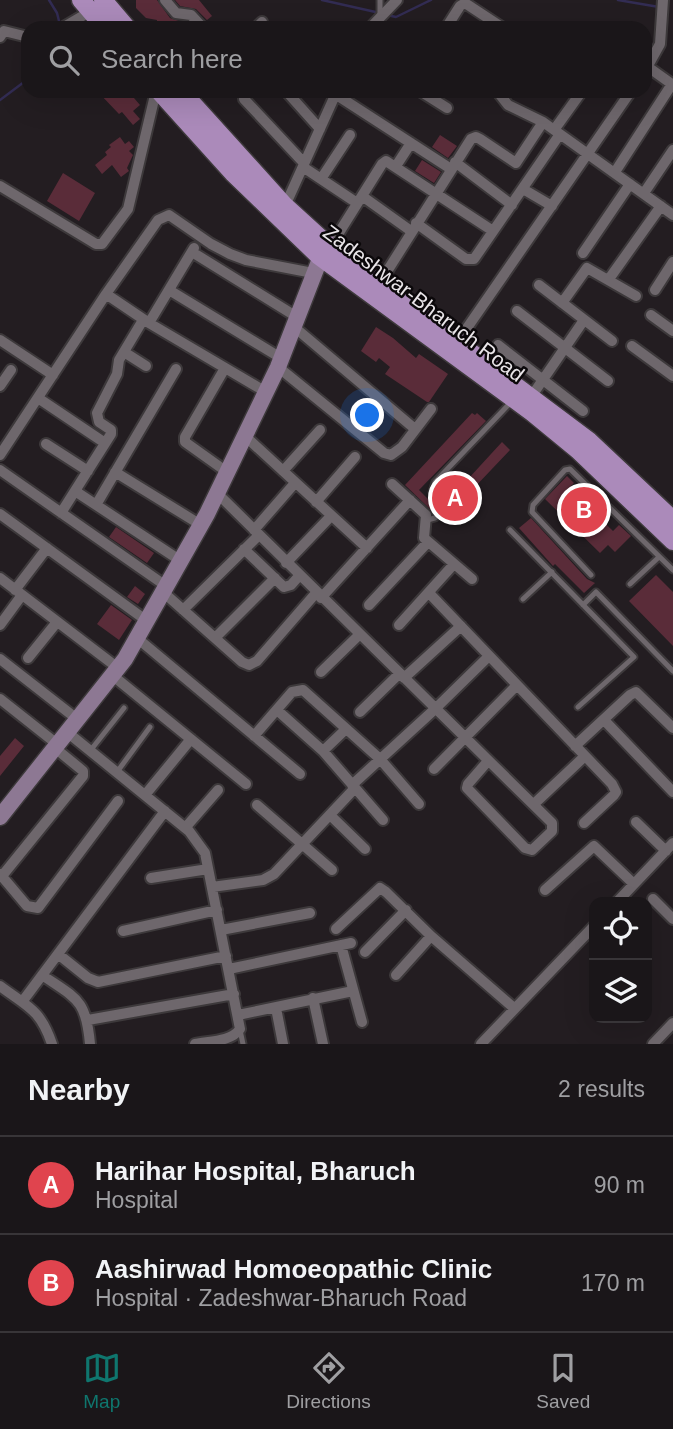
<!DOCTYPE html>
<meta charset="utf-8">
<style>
:root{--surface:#1a1619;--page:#272326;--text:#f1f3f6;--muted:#9f9fa2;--line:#383538;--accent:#0f766e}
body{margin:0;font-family:Arial,sans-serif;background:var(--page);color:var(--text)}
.controls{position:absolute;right:21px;bottom:21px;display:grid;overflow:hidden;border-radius:14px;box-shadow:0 7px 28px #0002}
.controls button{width:63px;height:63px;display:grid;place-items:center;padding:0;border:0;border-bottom:2px solid var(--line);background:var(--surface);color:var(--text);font:35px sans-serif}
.you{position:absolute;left:368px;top:416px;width:24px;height:24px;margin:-18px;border:5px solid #fff;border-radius:50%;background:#1a73e8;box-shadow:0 0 0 10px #1a73e833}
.badge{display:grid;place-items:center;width:46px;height:46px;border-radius:50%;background:var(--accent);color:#fff;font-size:23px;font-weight:700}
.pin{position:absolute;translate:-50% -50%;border:4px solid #fff;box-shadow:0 2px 7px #0006}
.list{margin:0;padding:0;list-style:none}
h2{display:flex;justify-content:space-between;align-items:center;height:91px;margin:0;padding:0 28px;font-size:30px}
h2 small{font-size:23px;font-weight:400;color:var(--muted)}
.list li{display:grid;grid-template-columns:46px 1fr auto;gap:21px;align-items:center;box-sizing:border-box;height:98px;padding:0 28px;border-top:2px solid var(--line)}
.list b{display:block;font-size:26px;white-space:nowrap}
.list p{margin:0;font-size:23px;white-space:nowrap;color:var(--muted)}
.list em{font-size:23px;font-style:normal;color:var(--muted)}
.icon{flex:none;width:38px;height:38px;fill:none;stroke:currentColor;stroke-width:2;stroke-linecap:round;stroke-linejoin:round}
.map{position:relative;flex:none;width:673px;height:1044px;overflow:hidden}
.search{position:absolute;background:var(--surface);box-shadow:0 7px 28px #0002;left:21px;right:21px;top:21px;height:77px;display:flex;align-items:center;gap:18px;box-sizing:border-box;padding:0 24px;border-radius:21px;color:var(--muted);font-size:26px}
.sheet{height:287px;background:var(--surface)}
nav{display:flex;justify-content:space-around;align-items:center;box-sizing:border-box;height:98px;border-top:2px solid var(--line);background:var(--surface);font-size:19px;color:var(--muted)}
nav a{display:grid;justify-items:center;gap:4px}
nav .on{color:var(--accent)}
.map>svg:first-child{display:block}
</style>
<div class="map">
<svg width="673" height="1044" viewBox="0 0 673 1044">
<rect width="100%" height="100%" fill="#231d21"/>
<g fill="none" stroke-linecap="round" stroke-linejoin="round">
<path stroke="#322c53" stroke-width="2.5" d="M49 0 57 13 60 25
M322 0 380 13
M618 0 659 7
M387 15 396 17 431 0
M0 100 28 79"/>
</g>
<path fill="#5a2c39" d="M136 0H157L170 18 179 21 172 28H157V20L146 18 136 8Z
M175 0H199L212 16 207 20 196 9 180 6Z
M97 91H128L140 105 133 111 140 119 133 125 122 112 119 114Z
M440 135 457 146 448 158 432 147Z
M120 137 125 144 129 141 134 147 129 151 133 155 127 168 129 171 121 177 112 165 102 174 95 165 107 155 105 152 111 147 109 145Z
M422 160 441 172 434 183 415 171Z
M63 173 95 193 79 221 47 201Z
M376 327 393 338 416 358 419 354 448 374 429 402H427L385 374 390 367 379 358 376 362 361 351Z
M472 413 475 415 477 413 486 421 419 490 438 509 433 512 405 485Z
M502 442 510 450 453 510 446 503Z
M567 476 574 483 569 488 613 531 619 525 631 536 615 552 608 545 600 553 545 499Z
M531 518 587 579 595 583 584 593 555 564 553 566 519 528Z
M116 527 154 553 147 563 109 537Z
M656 575 673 592V646L629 601Z
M135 586 145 594 138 604 127 597Z
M111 605 132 620 119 640 97 624Z
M15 738 24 746 0 776V756Z"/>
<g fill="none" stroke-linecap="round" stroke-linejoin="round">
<g stroke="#3d393b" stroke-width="9">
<path id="service" d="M380 17V0
M427 520 435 518 443 511V507L432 492 435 482 513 400
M510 530 634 657 578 707
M591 575 532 512 533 505 565 470 570 469 673 570
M630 584 659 557
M523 599 552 572
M583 605 596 592 673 671
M90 751 124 708
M117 772 150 727
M240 1030 243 1044"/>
</g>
<g stroke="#3d393b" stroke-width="14">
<path id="minor" d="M165 0 176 13 191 15 203 28
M62 28 91 11
M256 28 262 22
M370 28 397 0
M446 28 460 6 465 3 503 28
M0 37 4 31 28 37
M648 67 673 85
M645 71 660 44 663 0
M286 91 320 129
M420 91 447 108
M497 91 508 105 543 122 673 215
M335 94 451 169
M244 99 304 163
M554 130 582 91
M455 162 512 205
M396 166 411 143
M303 167 357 203
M615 172 672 84
M321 179 350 135
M0 186 96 244H102L128 209 156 91
M523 189 552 206
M644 193 673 150
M362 196 411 231
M285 206 337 91
M416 223 466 259H474L560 134
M330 247 382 164 386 161 493 231
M192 252 297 317
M583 253 630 184
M609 279 661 206
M379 284 471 139 476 137 480 139 516 163 543 122
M539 285 612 341
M169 290 281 358
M655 290 673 262
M106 294 149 323 266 392
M562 303 587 268 636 296
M517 311 608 381
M651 315 673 331
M149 323 194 248
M293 326 415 429
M0 340 53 375
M458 341 631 91
M498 345 583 411
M632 346 673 376
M124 352 146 366
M278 367 384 453 391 455 402 447 431 409
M225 368 185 437V442L227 472
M0 386 11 370
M531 397 584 320
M38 398 105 443
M245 436 367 548
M46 444 88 471
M0 455 106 294 158 220 169 215 211 244 230 254 246 260 313 273
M0 470 166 586
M283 471 320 430
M115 472 201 525
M392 484 426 515 424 538 472 579
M75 491 181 561
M217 493 552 823V831L532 850 525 848 467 788 468 784 488 761
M316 502 355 457
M96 505 176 369
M61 513 111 434V430L99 422 97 413 117 374 119 360 143 320
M0 514 147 621
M254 530 295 483
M244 549 284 587 291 585 299 576
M286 563 331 516
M0 578 118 668
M15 590 47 548
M163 592 242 662 249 665 257 661 316 593
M429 593 612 784 616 792 614 795 584 823
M321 598 410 500
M369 605 428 542
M183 610 259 535
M0 625 22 595
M399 625 454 564
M137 638 300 774
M215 638 275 578
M28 658 57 622
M0 659 77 719
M321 672 359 635
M112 675 246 784
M404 678 461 626
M0 699 57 744
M277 710 323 751 383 820
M360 712 399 674
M604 720 673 792
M67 732 189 831 205 853 240 1029C231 1042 209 1041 195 1044
M254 736 292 692 303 690 380 759 419 804
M575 746 630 695 636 692 673 728
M323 751 346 729
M434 769 517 685
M352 785 435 709 489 656
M145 795 191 739
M534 804 585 756
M257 805 332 870
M330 815 365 849
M636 822 666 851
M185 828 218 790
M0 874 27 906 38 908 118 801
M2 876 83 776V771L55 748
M151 878 208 869
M212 887 263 880 274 874 355 788
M545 890 594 846 634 884
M653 899 673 919
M617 902 673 843
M336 929 380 888 386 892 431 936 514 1008
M221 930 310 913
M123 931 217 910
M341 945 362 1022
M365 952 406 910
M58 954 88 978 98 982 226 956
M229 969 351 943
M42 975C77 999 86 999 90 1044
M396 975 431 936
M0 986C28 1007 40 1009 52 1044
M313 998 323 1044
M22 1002 165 811
M276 1008 283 1044
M238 1015 353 991
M88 1020 234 994
M481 1044 594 926
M653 1044 673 1023"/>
</g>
<g stroke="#3d393b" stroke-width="19">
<path id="secondary" d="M0 817 125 659 207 514 278 367 325 246"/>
</g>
<g stroke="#3d393b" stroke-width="21">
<path id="primary" d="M81 0 105 28
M103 0 127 28
M159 91 233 173 319 256 533 413 578 450 673 541
M181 91 285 206 330 247 589 441 673 520"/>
</g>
<use href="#service" stroke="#6e676c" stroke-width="5"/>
<use href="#minor" stroke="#6e676c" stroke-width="10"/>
<use href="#secondary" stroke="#8d7893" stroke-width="16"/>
<use href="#primary" stroke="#ab8aba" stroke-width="18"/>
</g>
<g text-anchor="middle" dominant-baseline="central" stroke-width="5" stroke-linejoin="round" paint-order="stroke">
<g font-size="21" fill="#e9e5e8" stroke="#0b080a">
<text transform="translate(424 303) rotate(37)">Zadeshwar-Bharuch Road</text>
</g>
</g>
</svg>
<div class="controls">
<button><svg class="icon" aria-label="locate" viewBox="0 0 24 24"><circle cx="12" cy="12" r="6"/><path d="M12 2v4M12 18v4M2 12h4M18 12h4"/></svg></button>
<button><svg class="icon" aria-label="layers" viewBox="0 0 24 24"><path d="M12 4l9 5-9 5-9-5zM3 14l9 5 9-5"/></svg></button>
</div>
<div class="you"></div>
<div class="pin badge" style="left:455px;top:498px;background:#e0444e">A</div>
<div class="pin badge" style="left:584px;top:510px;background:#e0444e">B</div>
<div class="search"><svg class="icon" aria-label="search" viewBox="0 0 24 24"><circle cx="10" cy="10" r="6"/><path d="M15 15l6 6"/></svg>Search here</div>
</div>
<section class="sheet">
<h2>Nearby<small>2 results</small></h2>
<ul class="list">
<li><span class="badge" style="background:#e0444e">A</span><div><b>Harihar Hospital, Bharuch</b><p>Hospital</p></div><em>90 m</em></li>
<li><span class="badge" style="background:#e0444e">B</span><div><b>Aashirwad Homoeopathic Clinic</b><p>Hospital · Zadeshwar-Bharuch Road</p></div><em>170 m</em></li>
</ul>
</section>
<nav>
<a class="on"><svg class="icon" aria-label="map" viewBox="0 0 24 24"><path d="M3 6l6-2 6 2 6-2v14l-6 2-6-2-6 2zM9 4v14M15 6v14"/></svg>Map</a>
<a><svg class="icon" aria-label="directions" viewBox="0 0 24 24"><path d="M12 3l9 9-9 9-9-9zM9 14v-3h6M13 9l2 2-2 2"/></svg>Directions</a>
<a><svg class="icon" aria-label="saved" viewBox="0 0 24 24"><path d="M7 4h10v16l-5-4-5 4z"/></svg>Saved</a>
</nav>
